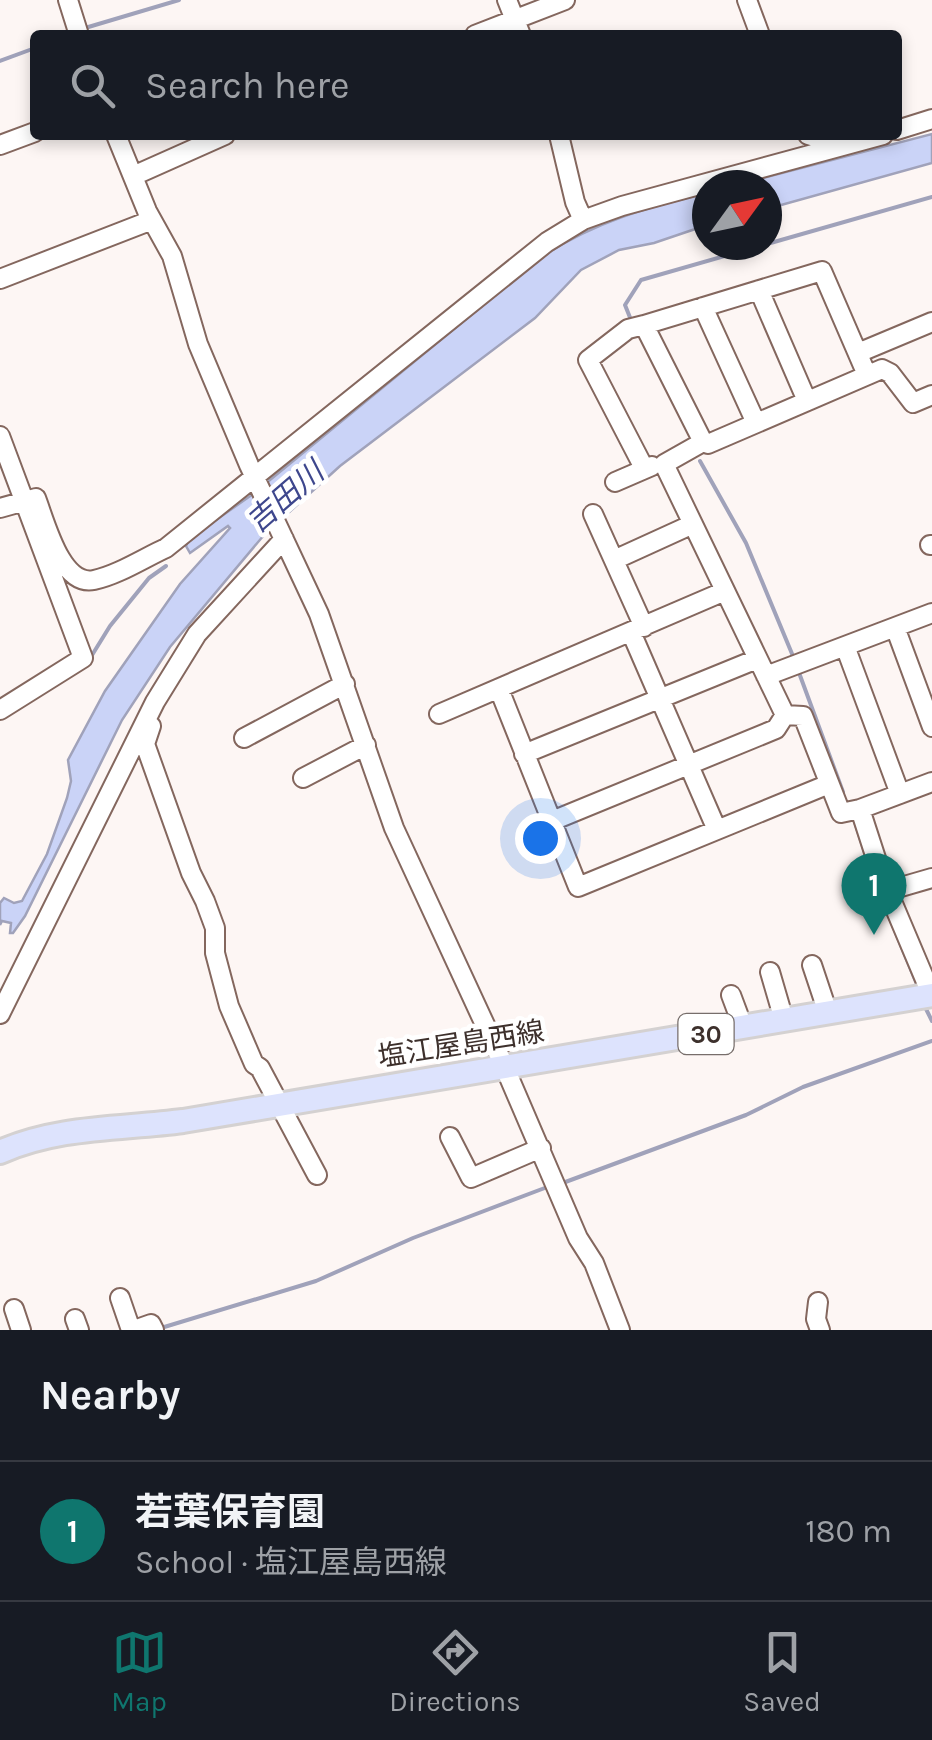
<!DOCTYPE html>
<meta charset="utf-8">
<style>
:root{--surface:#171b24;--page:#20242c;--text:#f1f3f6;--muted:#9ea1a6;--line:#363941;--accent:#0f766e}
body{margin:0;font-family:Karla,"Noto Sans JP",sans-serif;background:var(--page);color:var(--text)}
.compass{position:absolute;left:692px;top:170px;width:90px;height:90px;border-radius:50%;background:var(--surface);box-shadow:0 5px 15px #0003;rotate:57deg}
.you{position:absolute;left:540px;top:838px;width:35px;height:35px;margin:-25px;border:8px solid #fff;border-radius:50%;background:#1a73e8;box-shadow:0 0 0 15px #1a73e833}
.badge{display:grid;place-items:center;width:65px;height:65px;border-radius:50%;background:var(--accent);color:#fff;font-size:32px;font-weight:700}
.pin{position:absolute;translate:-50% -82px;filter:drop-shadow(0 2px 5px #0008)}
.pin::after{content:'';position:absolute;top:52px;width:35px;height:30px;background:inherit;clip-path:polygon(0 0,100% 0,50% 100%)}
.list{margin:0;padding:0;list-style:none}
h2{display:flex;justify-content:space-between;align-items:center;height:130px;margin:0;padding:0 40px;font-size:42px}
h2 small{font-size:32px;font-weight:400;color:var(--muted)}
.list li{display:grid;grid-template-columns:65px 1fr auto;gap:30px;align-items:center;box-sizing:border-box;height:140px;padding:0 40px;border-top:2px solid var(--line)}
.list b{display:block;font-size:38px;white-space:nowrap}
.list p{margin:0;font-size:32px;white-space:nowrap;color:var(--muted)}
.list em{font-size:32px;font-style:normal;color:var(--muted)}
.icon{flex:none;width:55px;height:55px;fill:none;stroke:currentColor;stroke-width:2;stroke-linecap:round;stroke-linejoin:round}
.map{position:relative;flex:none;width:932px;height:1330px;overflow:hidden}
.search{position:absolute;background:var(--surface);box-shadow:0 5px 15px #0003;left:30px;right:30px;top:30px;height:110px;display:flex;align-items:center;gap:25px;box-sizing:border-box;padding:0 35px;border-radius:10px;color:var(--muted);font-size:38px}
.sheet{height:270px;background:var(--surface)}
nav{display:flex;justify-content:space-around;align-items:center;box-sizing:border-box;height:140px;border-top:2px solid var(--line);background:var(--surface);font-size:28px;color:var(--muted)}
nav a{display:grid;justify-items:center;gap:5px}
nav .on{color:var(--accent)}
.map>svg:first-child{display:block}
</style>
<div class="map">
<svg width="932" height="1330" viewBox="0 0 932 1330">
<rect width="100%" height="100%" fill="#fdf6f4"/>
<path fill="#cad3f7" stroke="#a0a2ba" stroke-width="2.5" d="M932 134V163L774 207H767V185H736Z
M707 193V225L654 243 619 250 581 270 535 318 340 466 264 535 170 647 122 720 25 916 13 933H10L11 923 2 921 0 925V903L4 898 14 903 22 901 47 854 67 798 71 781 68 760 105 691 180 584 230 528 228 526 190 553 186 546 189 539 253 494 543 256C594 222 648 207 707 193Z"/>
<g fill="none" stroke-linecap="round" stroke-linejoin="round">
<path stroke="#a0a2ba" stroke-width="4" d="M85 28 179 0
M0 61 35 48
M767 244 932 197
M631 320 625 305 641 280 763 245
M700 461 746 543 795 661
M89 660 110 626 149 578 166 566
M798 670 843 792
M854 819 867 859
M875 882 919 989
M925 1007 932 1021
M560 1184 746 1115 803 1087 932 1041
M161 1328 316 1281 413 1238 550 1186"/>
<g stroke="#84675e" stroke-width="22">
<path id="minor" d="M68 0 79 35
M507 0 521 35
M747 0 760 35
M475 35 565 0
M897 130 932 119
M116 135 147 211 172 256 198 344 249 465 319 614 394 828 505 1068 578 1238 594 1263 620 1330
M559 135 575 202 583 220
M808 135 824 140 841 137
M0 145 35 132
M133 176 225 135
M0 279 152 220
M759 290 807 401
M703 307 756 423
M644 325 628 329 588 360 644 468
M858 353 932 322
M0 436 83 658 0 710
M703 442 708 444 882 369 890 373 913 403 932 395
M615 482 652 466
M0 508 36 498C45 521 61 587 94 580 118 575 144 558 166 548L547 242 583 220 622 206 883 135
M593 514 644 627
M930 545H932
M614 560 693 524
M895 627 932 727
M631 632 717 830
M845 646 900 794
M766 676 932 613
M499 689 578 887 829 784
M439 714 725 591
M151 726 145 744 191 873 205 901 215 928V953L229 1006 254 1064 260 1068 317 1175
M244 738 345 684
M524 754 757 659
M303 778 366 745
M932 782 860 809 883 880 932 996
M860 809 841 813 803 716 785 715 664 464 703 442 644 325 822 271 867 375
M552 821 776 729 785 715
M887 891 932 878
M812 965 828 1013
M770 972 784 1020
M731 995 743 1027
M0 1014 155 702 197 634 284 539
M450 1137 471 1178 541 1148
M120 1298 131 1330
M818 1302 816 1319 820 1330
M14 1309 21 1330
M75 1319 79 1330
M134 1330 151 1324 154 1330"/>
</g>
<g stroke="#d4d1d1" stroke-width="28">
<path id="major" d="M0 1152C58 1126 122 1129 183 1121L932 995"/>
</g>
<use href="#minor" stroke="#fff" stroke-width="18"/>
<use href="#major" stroke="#dde3fd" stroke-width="22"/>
</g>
<g text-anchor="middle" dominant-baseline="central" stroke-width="9" stroke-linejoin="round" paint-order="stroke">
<rect fill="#fff" stroke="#776e6b" stroke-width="2.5" x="678.5" y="1014" width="55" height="40" rx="8"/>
<g font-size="25" font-weight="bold" fill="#3d302c">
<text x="706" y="1034">30</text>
</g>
<g font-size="28" fill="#3d302c" stroke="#fff">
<text transform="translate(461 1044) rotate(-9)">塩江屋島西線</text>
</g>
<g font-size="30" font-style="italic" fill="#3e478d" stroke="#fff">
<text transform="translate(285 497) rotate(-41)">吉田川</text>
</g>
</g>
</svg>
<svg class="compass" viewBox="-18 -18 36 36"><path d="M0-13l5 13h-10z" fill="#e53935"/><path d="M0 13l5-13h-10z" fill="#9ea1a6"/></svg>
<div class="you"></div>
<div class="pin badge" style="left:874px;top:935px">1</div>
<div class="search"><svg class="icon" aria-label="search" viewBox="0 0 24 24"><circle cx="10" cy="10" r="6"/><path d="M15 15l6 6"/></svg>Search here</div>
</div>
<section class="sheet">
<h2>Nearby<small></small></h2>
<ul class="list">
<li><span class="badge">1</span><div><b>若葉保育園</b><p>School · 塩江屋島西線</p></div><em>180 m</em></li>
</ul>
</section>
<nav>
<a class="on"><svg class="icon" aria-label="map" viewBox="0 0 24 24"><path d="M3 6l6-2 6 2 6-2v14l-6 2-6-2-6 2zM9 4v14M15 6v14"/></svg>Map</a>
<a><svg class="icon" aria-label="directions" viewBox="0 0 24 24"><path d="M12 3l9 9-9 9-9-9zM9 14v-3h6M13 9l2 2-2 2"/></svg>Directions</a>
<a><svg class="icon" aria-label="saved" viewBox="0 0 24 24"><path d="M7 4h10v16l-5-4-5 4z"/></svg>Saved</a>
</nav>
